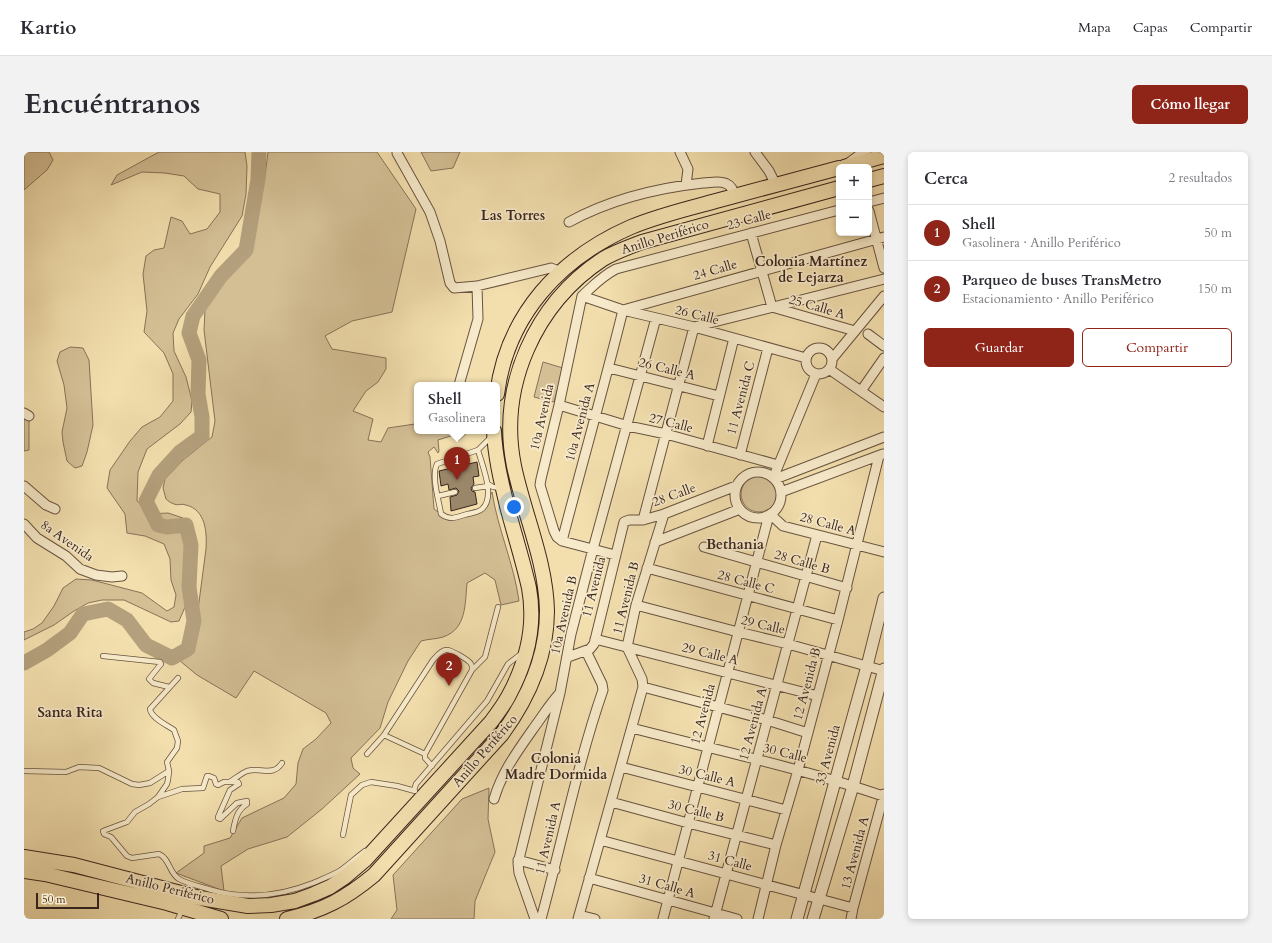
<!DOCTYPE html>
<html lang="es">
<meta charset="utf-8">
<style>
:root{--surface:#fff;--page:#f2f2f3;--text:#2b2b33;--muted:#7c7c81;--line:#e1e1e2;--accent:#8f2418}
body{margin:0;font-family:Cardo,serif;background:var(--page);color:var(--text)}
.controls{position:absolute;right:12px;top:12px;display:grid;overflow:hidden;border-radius:6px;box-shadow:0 2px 6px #0003}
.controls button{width:36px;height:36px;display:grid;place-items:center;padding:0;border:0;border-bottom:1px solid var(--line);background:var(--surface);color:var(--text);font:20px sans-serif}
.scale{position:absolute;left:12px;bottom:10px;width:63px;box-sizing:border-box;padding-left:4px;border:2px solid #3a251d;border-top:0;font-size:11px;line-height:14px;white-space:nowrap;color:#3a251d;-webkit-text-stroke:3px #f7eaca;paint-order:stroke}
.you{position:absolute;left:490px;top:355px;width:14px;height:14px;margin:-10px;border:3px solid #fff;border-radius:50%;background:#1a73e8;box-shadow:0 0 0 6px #1a73e833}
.badge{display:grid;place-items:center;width:26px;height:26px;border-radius:50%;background:var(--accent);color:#fff;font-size:13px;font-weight:700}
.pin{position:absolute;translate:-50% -33px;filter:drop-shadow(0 1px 2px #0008)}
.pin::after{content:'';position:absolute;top:21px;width:14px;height:12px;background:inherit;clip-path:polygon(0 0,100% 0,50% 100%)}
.popup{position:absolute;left:390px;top:230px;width:86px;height:52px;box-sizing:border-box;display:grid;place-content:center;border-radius:6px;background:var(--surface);filter:drop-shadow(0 1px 3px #0005);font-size:13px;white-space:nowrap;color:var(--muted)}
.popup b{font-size:15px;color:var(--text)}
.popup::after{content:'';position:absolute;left:50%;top:100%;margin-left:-8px;border:8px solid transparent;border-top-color:var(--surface)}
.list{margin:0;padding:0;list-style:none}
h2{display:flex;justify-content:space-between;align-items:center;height:52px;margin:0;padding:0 16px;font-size:17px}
h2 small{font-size:13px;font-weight:400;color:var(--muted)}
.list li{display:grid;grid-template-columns:26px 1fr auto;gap:12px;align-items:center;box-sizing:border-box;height:56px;padding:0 16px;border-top:1px solid var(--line)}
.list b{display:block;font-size:15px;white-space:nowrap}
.list p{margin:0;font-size:13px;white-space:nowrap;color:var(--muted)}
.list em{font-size:13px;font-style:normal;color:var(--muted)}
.actions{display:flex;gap:8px;padding:12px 16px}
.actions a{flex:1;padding:9px 0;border:1px solid var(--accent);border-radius:6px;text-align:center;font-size:14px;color:var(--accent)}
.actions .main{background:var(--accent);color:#fff}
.map{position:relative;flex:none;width:860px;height:767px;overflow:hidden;border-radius:6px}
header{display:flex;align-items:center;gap:24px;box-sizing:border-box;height:56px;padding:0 20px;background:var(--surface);border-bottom:1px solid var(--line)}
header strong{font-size:19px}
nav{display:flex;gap:22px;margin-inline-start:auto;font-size:14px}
.intro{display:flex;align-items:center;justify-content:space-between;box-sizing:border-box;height:96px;padding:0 24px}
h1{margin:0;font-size:28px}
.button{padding:10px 18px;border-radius:6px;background:var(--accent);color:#fff;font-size:14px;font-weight:700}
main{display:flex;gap:24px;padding:0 24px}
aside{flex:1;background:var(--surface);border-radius:6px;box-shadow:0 2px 6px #0003}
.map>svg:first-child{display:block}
</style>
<header>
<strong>Kartio</strong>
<nav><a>Mapa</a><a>Capas</a><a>Compartir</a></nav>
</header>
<div class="intro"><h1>Encuéntranos</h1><a class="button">Cómo llegar</a></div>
<main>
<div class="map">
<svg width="860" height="767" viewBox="0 0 860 767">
<rect width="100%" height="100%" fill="#f3dfae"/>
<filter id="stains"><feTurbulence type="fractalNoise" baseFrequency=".005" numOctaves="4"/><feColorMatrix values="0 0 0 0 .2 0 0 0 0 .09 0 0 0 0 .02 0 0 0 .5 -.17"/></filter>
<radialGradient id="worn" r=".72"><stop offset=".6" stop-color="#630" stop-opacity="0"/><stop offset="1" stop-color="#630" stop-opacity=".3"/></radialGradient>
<path fill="#d4bf95" stroke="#877259" d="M0 0H25L29 8 23 18 0 38Z
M135 0H221L223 14 222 42 218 64 186 115 174 142 155 167 149 181 150 199 162 225 168 249 167 260 156 272 123 297 114 320 113 349 126 362 144 361 159 366 167 383 168 396 161 455 155 469 147 470 100 448H78L64 451 50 459 30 473 0 488V480L9 477 18 471 30 454 39 436 52 427 68 428 118 441 143 459 150 455 152 443 147 428 146 407 140 392 121 384 103 381 101 362 83 336 86 318 106 289 118 275 136 265 149 249V222L140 201 120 180 123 159 119 122 122 104 130 98 140 96 147 65 158 69 166 82 183 77 196 60V42L174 37 160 24 141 21 118 20 87 33 93 23Z
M244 0H353L392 57 368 160 328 169 301 184 308 197 362 206V217L354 230 342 239 329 259 349 267 344 288 357 290 364 276 391 272 393 269V279H445L434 289 433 282 414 288 415 299 414 301 410 295 404 300 406 305 410 357 422 366 460 355 468 340C474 378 490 412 495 449L477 453 471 428 461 421 443 431C441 451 443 477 419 485 413 487 404 487 397 489L384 509 364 550 356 576 327 606 329 616 336 622 298 657 263 685 224 697 197 714 200 739 152 721 180 701V694L206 686 218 666 260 646 272 632 274 611 279 597 292 587 307 571 302 561 230 519 212 546 173 523 150 504 161 501 170 488 182 397C183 381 182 358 162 353 158 351 153 354 150 352 147 351 144 349 142 347L139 336 141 327 159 308 188 285 191 269 180 178 181 158 187 140 220 107 228 86 241 24Z
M397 0H436L429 16 407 19Z
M46 195 59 196 65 208 69 273 63 300 58 314 51 316 43 309 39 290 38 280 43 256 40 233 33 209 36 200Z
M519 210 539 216 530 250 510 245Z
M0 264 5 266V298L0 299Z
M717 342a18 18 0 1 1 36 0a18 18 0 1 1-36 0Z
M465 636 464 667 471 700 451 749 450 767H367L373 758 369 723 438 647Z"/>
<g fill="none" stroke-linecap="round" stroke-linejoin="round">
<path stroke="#b4a07d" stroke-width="15" d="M0 511 23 498 46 481 59 462 84 457 103 468 122 493 148 506 164 497 170 469 165 435 167 393 162 373 143 375 134 373 122 349 135 323 156 300 178 284V265L174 242 175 208 165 181 169 164 197 124 222 98 234 27 235 0"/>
</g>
<path fill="#9a8668" stroke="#3a251d" d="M453 310 455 324 449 325 450 332 447 336 448 339 451 340 453 352 427 359 426 345 433 343 435 339 432 336 425 338 424 332 417 334 415 319Z"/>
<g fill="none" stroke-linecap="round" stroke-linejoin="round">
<g stroke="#685441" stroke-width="6">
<path id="service" d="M454 298C458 313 472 345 458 357 454 361 446 361 440 363 431 366 425 368 417 362 415 349 407 324 413 312L454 298 468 284
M464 332 469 335 477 336
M451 336 464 334
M414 344 431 340
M79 504 136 510 137 512 125 527 129 531 145 535
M448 518 461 505 474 455
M154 526 126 557C127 566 143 573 150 578L154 589 153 596 143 610 145 619 144 628 143 632 134 645 125 652 111 660 103 670 79 679 80 682 87 685 103 704 108 706 135 702C146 707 145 721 155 727 164 732 175 734 184 737 220 748 254 745 289 731 298 727 309 723 317 718 325 712 333 705 341 699
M360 583 401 602
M343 602 360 583 409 508C413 504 416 499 422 498 426 497 445 508 447 512 448 513 448 517 448 518L401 602V606L408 614
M0 619 42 620 55 615 75 616 108 632 115 633 126 631 145 619
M207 629C212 626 218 621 223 619 238 615 249 625 258 611
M390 638 392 632 463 549 484 512 498 501
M134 645 158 637 179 636 183 624H185L190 626 192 632 194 633 200 630H214L215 632 206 638 194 665V666L196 667 213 651 223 649V652C213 658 211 668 209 679
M319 683 327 643 338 633 347 630 373 634 391 639
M154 767 158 758"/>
</g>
<g stroke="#685441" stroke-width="11">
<path id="minor" d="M656 0 664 17 662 33
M731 0 745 19 752 33
M373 1 406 60 416 89 426 131 430 136 453 134 527 116 537 120
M845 50 860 46
M845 59 860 116
M545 70C585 48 633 36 679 31 686 31 696 28 703 32 708 34 709 39 711 44
M727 81 748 155 831 179
M558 144 535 253 517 327 516 333 530 379 533 385 538 389 591 403
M558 144C569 134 578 124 592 117L815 58
M558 144 599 158 670 175 782 206
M844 182 860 194
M782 209a13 13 0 1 1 26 0a13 13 0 1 1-26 0Z
M808 207 860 144
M585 216 695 244
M805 217 860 255
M435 233 454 167 453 134
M837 239 860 206
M535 253 604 274 642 282 754 313
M0 261 5 264
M683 294 710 186
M716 303 744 196
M752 319 792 222
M711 343a23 23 0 1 1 46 0a23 23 0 1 1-46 0Z
M751 327 860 285
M0 334 22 353 31 357
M757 340 859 302
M746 362 759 374 860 400
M619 368 670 175 860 127
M0 372 13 386 42 404 56 417 72 423 88 425 98 424
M538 389C558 312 580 235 599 158L860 85
M631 390 716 357
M680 395 823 436
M623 416 814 468
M612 453 714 480 764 492 860 519
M571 487 794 544
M544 505 566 497 570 492 600 370 605 368H619L640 362 712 334
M619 535 743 568 784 581
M608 576C692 598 777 616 859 644
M597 615 762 658
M470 647C478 620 493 600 509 577 518 565 525 553 535 542
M587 650 664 671 752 693
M576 688 829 756
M494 708 531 718
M565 726 713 767
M555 763 571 767
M511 767 495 721 494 711 536 541 547 482 569 397 632 166
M517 767C538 691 553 613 579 538L578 532 562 499
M554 767 619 535 618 527 603 495 612 453 640 362
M639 767 745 363
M690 767 793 383
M734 767 752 693 774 618 814 468 855 304
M827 767 829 756 860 642"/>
</g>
<g stroke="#685441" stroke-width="13">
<path id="tertiary" d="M825 12 841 0
M773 767 843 514 860 446
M789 767 829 634 860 517"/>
</g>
<g stroke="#3a251d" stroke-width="16">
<path id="trunk" d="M820 15 860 4
M845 28 860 24
M473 242C483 163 536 106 607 75 638 62 671 55 703 46 740 36 778 26 815 16
M0 705 50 713 176 746 224 754 247 753 271 749 290 742 306 735 321 725 341 708 467 570C473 562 479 554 484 545 502 512 512 474 505 436 499 409 490 381 483 354 477 329 471 304 470 279
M0 719 21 722 143 751 197 767
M263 767C300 758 321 747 350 723L478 582C505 545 523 505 523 459 522 409 500 362 490 314 474 234 511 152 579 107 591 100 605 95 618 90L815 36"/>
</g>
<use href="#service" stroke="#f7eaca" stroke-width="4.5"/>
<use href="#minor" stroke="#f7eaca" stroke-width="9"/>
<use href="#tertiary" stroke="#f7eaca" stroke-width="11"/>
<use href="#trunk" stroke="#f3dfae" stroke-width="14"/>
</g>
<g text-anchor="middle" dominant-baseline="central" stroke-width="3.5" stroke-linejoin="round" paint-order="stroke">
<g font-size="13" fill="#3a251d" stroke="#f7eaca">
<text transform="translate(725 68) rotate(-15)">23 Calle</text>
<text transform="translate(641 85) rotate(-17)">Anillo Periférico</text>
<text transform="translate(691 118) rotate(-16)">24 Calle</text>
<text transform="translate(793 155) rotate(16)">25 Calle A</text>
<text transform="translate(673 163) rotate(14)">26 Calle</text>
<text transform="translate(643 217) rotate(14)">26 Calle A</text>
<text transform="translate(717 246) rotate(-75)">11 Avenida C</text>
<text transform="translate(518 265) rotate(-77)">10a Avenida</text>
<text transform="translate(556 270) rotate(-75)">10a Avenida A</text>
<text transform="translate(647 271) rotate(14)">27 Calle</text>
<text transform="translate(650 343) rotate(-20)">28 Calle</text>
<text transform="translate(804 372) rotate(15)">28 Calle A</text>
<text transform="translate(43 389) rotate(35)">8a Avenida</text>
<text transform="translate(778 410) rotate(16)">28 Calle B</text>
<text transform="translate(722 430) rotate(15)">28 Calle C</text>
<text transform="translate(570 435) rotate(-76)">11 Avenida</text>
<text transform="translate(602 446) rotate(-76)">11 Avenida B</text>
<text transform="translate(540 463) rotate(-77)">10a Avenida B</text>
<text transform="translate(739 473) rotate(13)">29 Calle</text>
<text transform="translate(686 502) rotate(14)">29 Calle A</text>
<text transform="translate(783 532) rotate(-75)">12 Avenida B</text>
<text transform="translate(679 562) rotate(-75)">12 Avenida</text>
<text transform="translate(729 572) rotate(-75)">12 Avenida A</text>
<text transform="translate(461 599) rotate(-49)">Anillo Periférico</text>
<text transform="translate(761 601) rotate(14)">30 Calle</text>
<text transform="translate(804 603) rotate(-75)">33 Avenida</text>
<text transform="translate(683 624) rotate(14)">30 Calle A</text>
<text transform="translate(672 659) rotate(14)">30 Calle B</text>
<text transform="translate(524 686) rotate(-77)">11 Avenida A</text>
<text transform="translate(831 701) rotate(-75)">13 Avenida A</text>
<text transform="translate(706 709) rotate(15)">31 Calle</text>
<text transform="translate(643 734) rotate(16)">31 Calle A</text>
<text transform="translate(146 737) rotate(14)">Anillo Periférico</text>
</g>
<g font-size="14" font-weight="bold" fill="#3a251d" stroke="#f7eaca">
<text x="489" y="63">Las Torres</text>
<text x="787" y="109">Colonia Martínez<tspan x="787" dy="16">de Lejarza</tspan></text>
<text x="711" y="392">Bethania</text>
<text x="46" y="560">Santa Rita</text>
<text x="532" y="606">Colonia<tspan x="532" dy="16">Madre Dormida</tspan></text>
</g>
</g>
<rect width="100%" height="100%" filter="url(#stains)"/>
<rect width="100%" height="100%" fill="url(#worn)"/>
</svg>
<div class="controls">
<button>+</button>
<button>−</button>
</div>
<div class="scale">50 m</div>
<div class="you"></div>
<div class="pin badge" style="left:433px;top:328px">1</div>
<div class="popup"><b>Shell</b>Gasolinera</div>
<div class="pin badge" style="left:425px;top:534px">2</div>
</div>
<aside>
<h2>Cerca<small>2 resultados</small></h2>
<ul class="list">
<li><span class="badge">1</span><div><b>Shell</b><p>Gasolinera · Anillo Periférico</p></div><em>50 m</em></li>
<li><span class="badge">2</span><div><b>Parqueo de buses TransMetro</b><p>Estacionamiento · Anillo Periférico</p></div><em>150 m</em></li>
</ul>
<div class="actions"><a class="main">Guardar</a><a>Compartir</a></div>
</aside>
</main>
